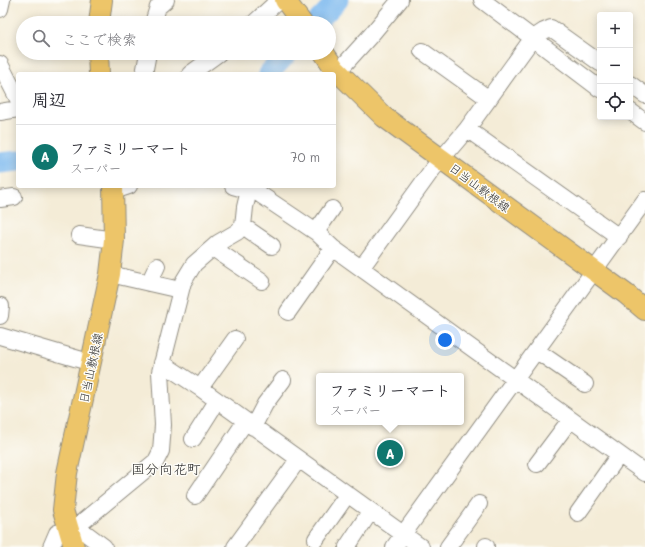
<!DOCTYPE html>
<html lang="ja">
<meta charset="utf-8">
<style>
:root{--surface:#fff;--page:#f7f7f7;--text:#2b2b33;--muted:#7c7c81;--line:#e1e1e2;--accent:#0f766e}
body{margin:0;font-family:Mali,"Klee One",sans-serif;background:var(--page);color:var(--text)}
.controls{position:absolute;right:12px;top:12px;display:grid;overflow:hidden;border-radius:4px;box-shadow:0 2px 10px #0003}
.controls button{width:36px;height:36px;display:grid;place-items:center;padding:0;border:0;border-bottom:1px solid var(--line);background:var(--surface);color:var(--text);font:20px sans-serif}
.you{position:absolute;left:445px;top:340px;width:14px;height:14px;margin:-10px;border:3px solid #fff;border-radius:50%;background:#1a73e8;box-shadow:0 0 0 6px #1a73e833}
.badge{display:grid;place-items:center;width:26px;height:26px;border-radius:50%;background:var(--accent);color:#fff;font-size:13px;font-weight:700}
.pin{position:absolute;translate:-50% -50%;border:2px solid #fff;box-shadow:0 1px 4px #0006}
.popup{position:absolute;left:316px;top:373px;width:148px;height:52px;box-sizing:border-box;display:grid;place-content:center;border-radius:4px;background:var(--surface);filter:drop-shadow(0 1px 3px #0005);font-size:13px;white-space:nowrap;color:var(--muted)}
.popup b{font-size:15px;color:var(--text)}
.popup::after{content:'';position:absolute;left:50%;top:100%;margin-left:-8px;border:8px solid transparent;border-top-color:var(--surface)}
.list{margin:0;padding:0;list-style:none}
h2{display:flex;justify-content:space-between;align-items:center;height:52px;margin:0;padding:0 16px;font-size:17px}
h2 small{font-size:13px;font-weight:400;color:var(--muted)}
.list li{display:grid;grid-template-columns:26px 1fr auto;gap:12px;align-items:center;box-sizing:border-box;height:64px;padding:0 16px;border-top:1px solid var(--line)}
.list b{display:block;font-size:15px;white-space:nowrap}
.list p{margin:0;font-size:13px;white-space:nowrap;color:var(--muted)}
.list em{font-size:13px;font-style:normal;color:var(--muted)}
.icon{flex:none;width:22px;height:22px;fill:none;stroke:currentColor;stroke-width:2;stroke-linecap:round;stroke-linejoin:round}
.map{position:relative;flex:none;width:645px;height:547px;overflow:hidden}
.search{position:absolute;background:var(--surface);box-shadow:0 2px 10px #0003;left:16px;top:16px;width:320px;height:44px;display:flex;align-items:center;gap:10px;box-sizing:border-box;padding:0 14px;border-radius:22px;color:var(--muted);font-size:15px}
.panel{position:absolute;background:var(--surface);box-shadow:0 2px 10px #0003;left:16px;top:72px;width:320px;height:116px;border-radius:4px}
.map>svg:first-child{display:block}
</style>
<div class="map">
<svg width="645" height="547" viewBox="0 0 645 547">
<rect width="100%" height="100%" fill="#fdfcf7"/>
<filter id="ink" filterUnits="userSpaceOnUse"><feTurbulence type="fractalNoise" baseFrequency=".025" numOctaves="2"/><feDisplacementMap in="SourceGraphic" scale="8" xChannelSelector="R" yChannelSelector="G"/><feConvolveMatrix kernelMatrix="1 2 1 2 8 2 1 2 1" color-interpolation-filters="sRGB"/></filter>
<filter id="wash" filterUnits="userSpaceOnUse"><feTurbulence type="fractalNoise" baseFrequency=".012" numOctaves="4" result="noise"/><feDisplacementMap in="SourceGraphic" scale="16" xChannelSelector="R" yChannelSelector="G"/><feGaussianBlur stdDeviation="0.9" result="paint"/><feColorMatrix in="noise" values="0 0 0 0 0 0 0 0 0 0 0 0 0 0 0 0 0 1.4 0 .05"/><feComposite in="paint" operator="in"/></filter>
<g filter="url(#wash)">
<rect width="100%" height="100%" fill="#f4ecd7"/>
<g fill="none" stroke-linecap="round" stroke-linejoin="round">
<path stroke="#7db9ef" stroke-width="21" d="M316 23 338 0
M268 74 288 53
M0 163 18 161"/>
</g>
</g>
<g filter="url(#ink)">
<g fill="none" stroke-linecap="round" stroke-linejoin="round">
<g stroke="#908c81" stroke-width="18">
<path id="minor" d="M482 0 600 89
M0 9 2 0
M153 23 158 7 166 0
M254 23 279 0
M422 51 489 99
M0 64 18 99
M144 74 148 53
M190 74 219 53
M334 76 371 35 400 0
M630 84 645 95
M630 111 645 122
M0 112 18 109
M467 129 619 237
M233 186 258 193 316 232 333 248 645 473
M114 191 129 186
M0 199 14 197
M243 226 272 246
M316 232 332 209
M79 235 114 240
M213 248 262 281
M362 267 432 170 467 129 532 39 544 31 551 28 600 63
M110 274 180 290
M149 283 157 266
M288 312 333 248
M0 316 1 306
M0 336 92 363
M537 351 585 384
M162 363 200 388 421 547
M200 388 235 339
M253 427 265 404 283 380
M193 439 217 401
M537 464 570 420
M195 496 245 422
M578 513 619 455
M68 528 84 532 104 547
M316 539 347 495
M51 547 57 533 75 528 156 461 161 451 163 425 160 372 183 282 194 264 218 243 237 232 243 226 245 207 249 190
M235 547 298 460
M347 547 370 512
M394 547 645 200
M448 547 479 504
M486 547V546"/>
</g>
<g stroke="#908c81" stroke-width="22">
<path id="major" d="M285 0 302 23
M99 23 102 0
M98 53 99 74
M324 53 335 69 384 117 626 294 645 310
M74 547 63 510 67 473 110 274 114 240 113 186"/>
</g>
<use href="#minor" stroke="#fff" stroke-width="16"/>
<use href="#major" stroke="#edc569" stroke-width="20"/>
</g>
</g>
<g text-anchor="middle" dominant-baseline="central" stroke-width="3" stroke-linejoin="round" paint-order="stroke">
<g font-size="12" fill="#2b2b2b" stroke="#fdfcf7">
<text transform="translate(480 187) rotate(37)">日当山敷根線</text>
<text transform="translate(90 368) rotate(-78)">日当山敷根線</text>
</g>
<g font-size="14" fill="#2b2b2b" stroke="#fdfcf7">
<text x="166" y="468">国分向花町</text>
</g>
</g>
</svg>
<div class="controls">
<button>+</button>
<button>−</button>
<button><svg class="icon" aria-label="locate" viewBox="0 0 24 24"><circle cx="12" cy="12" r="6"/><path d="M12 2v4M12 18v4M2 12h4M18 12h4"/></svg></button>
</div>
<div class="you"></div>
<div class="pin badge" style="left:390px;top:453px">A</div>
<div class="popup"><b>ファミリーマート</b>スーパー</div>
<div class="search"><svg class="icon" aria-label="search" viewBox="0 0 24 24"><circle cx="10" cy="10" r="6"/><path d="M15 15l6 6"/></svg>ここで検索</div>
<section class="panel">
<h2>周辺<small></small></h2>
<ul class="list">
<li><span class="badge">A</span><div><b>ファミリーマート</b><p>スーパー</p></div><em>70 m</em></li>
</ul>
</section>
</div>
